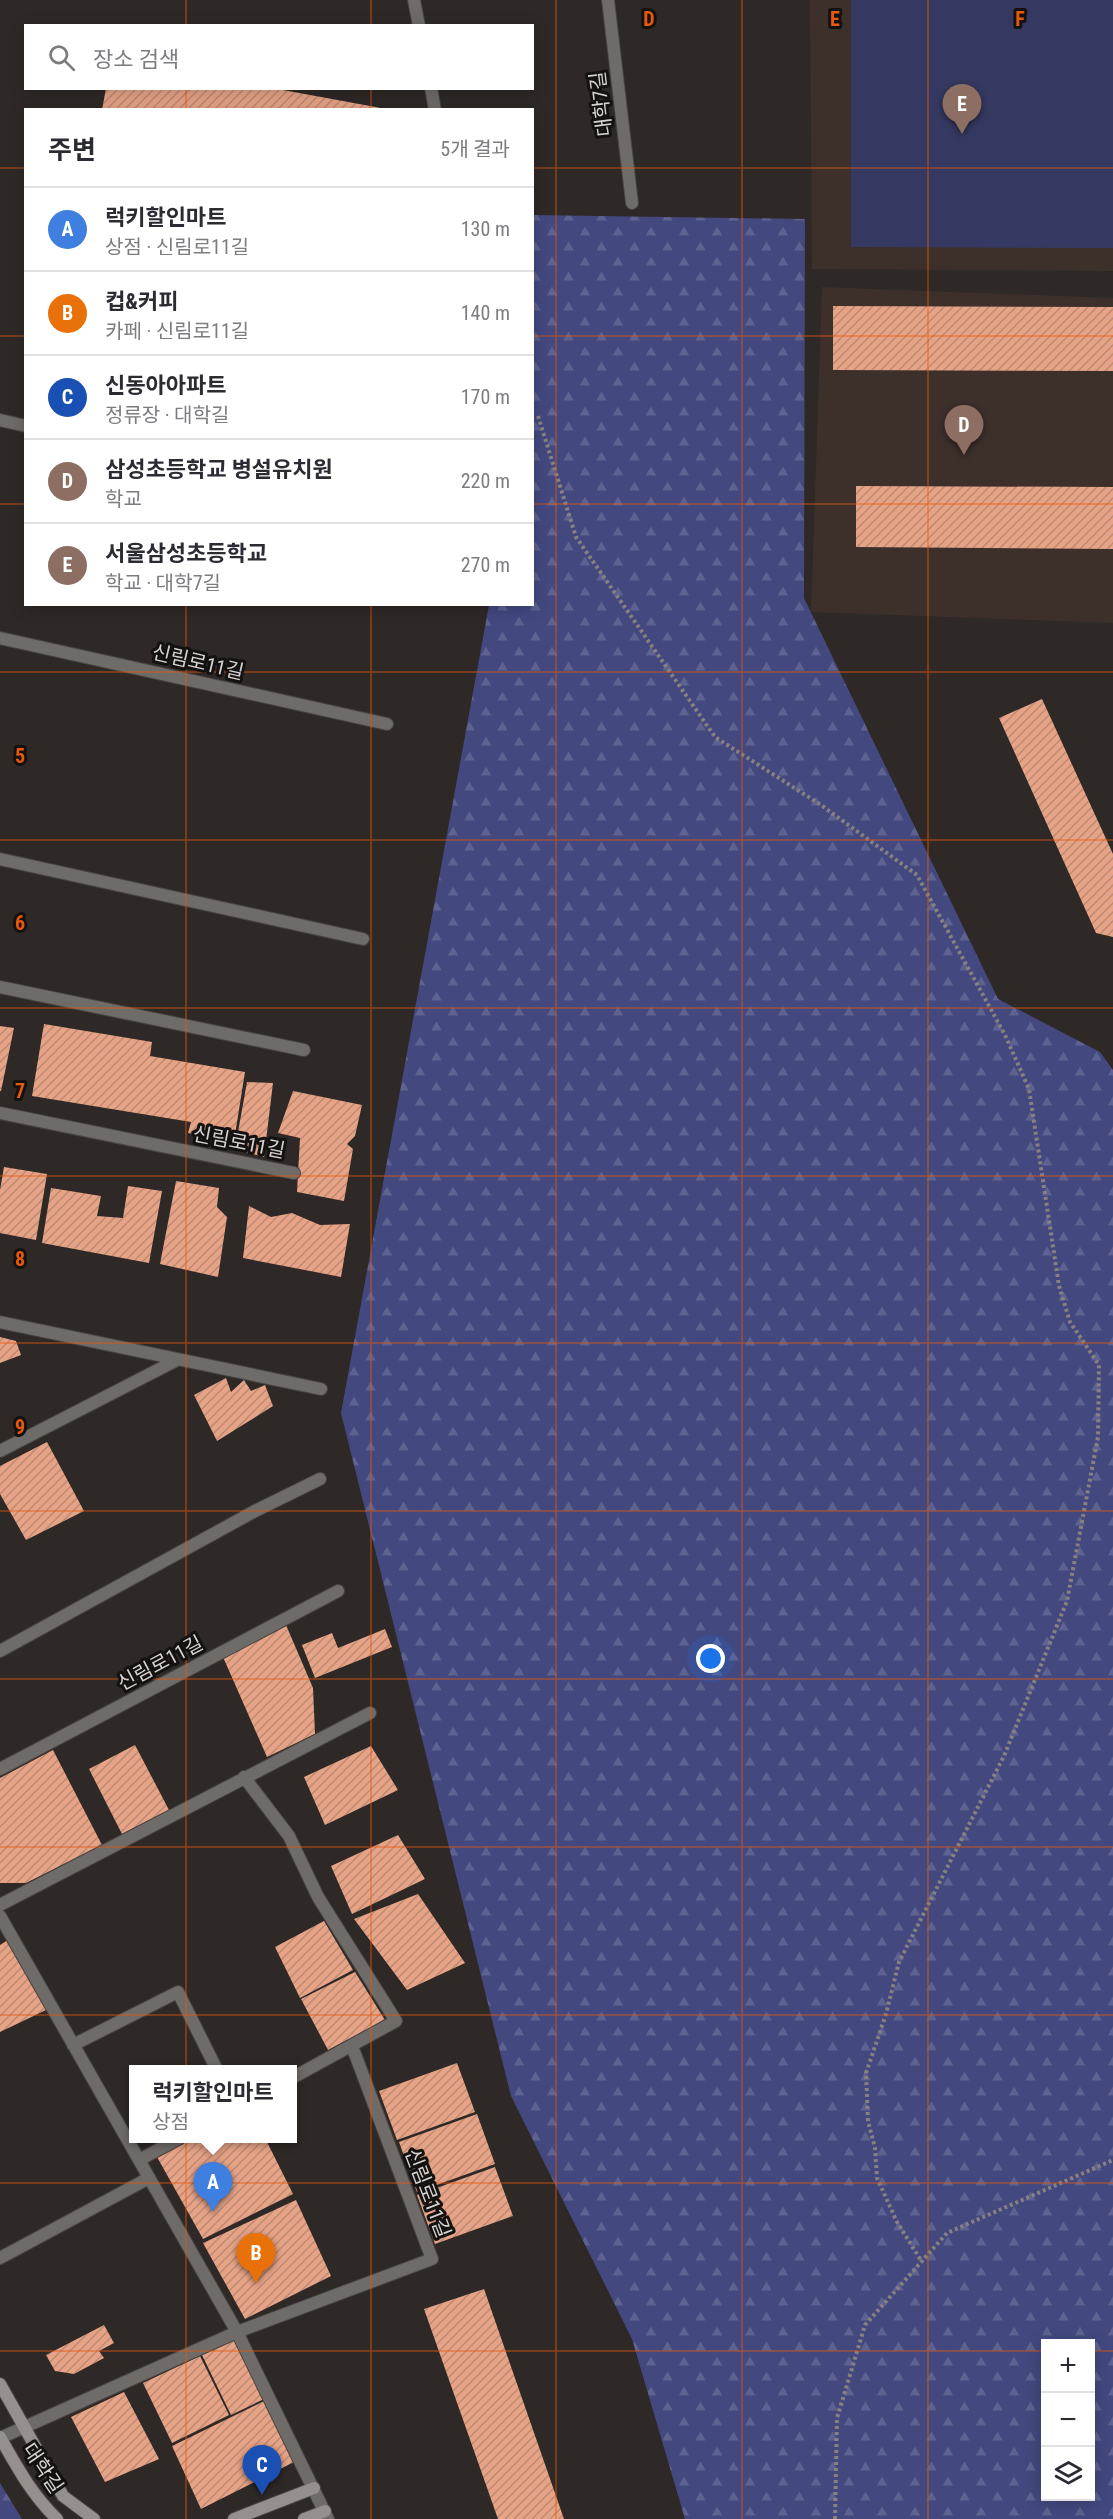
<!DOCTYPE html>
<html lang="ko">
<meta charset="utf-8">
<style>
:root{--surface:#fff;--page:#f7f7f7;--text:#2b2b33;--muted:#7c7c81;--line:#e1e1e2;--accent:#63678d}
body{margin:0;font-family:"Roboto Condensed","Noto Sans KR",sans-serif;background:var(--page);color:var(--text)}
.controls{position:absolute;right:18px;bottom:18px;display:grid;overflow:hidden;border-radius:0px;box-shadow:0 3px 15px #0003}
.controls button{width:54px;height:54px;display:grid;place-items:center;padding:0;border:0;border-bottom:2px solid var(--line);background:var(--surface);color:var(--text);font:30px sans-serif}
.you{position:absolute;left:711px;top:1659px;width:21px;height:21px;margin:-15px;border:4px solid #fff;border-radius:50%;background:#1a73e8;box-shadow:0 0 0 9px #1a73e833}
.badge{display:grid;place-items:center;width:39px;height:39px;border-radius:50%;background:var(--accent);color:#fff;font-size:20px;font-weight:700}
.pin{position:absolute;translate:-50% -50px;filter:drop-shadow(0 2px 3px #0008)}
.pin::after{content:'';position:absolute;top:32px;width:21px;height:18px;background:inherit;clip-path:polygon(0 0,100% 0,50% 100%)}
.popup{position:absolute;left:129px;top:2065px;width:168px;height:78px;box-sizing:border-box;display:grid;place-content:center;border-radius:0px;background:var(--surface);filter:drop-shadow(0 2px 4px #0005);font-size:20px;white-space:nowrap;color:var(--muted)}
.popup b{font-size:22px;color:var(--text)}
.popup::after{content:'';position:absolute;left:50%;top:100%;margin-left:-12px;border:12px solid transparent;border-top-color:var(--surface)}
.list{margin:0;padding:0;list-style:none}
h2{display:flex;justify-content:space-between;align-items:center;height:78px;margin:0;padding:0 24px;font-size:26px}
h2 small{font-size:20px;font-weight:400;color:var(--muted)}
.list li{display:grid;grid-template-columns:39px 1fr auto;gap:18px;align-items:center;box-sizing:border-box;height:84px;padding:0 24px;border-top:2px solid var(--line)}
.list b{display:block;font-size:22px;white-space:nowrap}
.list p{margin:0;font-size:20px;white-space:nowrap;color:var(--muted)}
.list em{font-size:20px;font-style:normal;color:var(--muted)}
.icon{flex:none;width:33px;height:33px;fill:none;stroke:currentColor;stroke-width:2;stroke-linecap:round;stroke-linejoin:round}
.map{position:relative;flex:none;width:1113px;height:2519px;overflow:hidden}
.search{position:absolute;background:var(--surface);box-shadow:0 3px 15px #0003;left:24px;top:24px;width:510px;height:66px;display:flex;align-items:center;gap:15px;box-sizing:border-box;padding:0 21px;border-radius:0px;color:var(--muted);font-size:22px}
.panel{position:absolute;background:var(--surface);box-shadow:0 3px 15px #0003;left:24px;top:108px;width:510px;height:498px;border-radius:0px}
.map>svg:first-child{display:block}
</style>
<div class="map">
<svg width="1113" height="2519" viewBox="0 0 1113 2519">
<defs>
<pattern id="forest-firs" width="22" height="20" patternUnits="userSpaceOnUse" patternTransform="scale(1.5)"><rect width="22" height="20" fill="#43487f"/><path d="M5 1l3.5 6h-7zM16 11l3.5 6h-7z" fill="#5d6290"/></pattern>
<pattern id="building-hatch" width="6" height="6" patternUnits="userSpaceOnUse" patternTransform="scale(1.5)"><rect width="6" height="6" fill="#e7a386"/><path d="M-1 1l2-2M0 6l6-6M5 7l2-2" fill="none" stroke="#bd8a74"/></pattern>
</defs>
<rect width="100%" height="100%" fill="#2e2826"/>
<path fill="#3d302b" d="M810 0H1113V271L812 269Z
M822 287 1113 298V623L811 612Z"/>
<path fill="#353961" d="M851 0H1113V248L851 247Z"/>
<path fill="url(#forest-firs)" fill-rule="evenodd" d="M533 215 805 219 804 598 998 999 1100 1052 1113 1070V2519H685L632 2339 511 2096 341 1413 489 605 532 604ZM1046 2344H1090V2496H1046Z
M0 2483 22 2519H0Z"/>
<path fill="url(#building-hatch)" d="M106 88H272L381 108 102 110Z
M833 306 1113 307V371L833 370Z
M856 486 1113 487V549L856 547Z
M1042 699 1113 854V937L1096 933 999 718Z
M44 1024 152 1042 150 1056 245 1072 234 1141 188 1133 191 1122 32 1096Z
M0 1026 14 1028 1 1091H0Z
M247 1082 273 1083 264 1157 238 1150V1132Z
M293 1091 362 1105 355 1136 347 1144 353 1149 344 1201 297 1192 300 1138 278 1133Z
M4 1167 47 1174 36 1240 0 1233V1190Z
M176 1181 219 1188 217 1207 227 1217 218 1277 160 1264Z
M128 1186 162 1191 149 1263 42 1243 51 1188 101 1196 97 1216 123 1218Z
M249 1206 271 1217 292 1213 320 1225 350 1224 341 1277 243 1258Z
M0 1337 16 1341 21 1355 0 1363Z
M226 1378 231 1392 244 1380 251 1391 265 1385 273 1406 217 1441 194 1395Z
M47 1442 84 1511 26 1540 0 1494V1466Z
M286 1625 313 1688 315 1734 267 1757 223 1657Z
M385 1629 392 1647 315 1678 302 1645 332 1633 338 1648Z
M135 1745 169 1810 122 1834 89 1769Z
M371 1746 398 1790 325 1825 304 1777Z
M53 1750 102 1845 26 1883H0V1778Z
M398 1835 425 1879 352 1914 331 1866Z
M418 1894 465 1963 407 1990 354 1919Z
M324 1921 353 1970 300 1998 275 1947Z
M8 1940 46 2010 0 2032V1945Z
M355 1972 385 2020 328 2050 301 1999Z
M457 2063 475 2112 397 2140 379 2091Z
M477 2114 495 2164 417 2192 399 2142Z
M192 2138H265L293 2194 203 2239 157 2157Z
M495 2167 513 2216 435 2244 417 2195Z
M296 2200 331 2276 245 2319 203 2243Z
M484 2289 564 2519H498L424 2309Z
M104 2325 114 2343 99 2351 104 2358 74 2374 55 2371 46 2355Z
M235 2339 264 2399 231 2415 202 2355Z
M200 2356 229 2415 172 2443 143 2383Z
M124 2392 159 2459 105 2482 71 2417Z
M264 2401 286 2442 294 2462 201 2509 172 2446Z"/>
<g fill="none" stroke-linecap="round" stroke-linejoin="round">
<g stroke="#494341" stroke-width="14">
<path id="lane" d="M414 0 419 26
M431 88 435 110
M0 420 26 426
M0 638 387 724
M0 859 363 939
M0 987 304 1050
M0 1113 294 1173"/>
</g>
<g stroke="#494341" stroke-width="14">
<path id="street" d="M608 0 632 203
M0 1322 321 1389
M0 1451 177 1360
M0 1651 255 1511 320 1479
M0 1769 338 1591
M244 1777 289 1836 318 1897 396 2021 292 2078
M0 1905 370 1713
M0 1916 237 2332 328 2519
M73 2045 178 1992 217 2070
M139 2160 180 2138
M0 2258 149 2178
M0 2438 237 2332 432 2259 352 2046"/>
</g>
<g stroke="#494341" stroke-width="14">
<path id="secondary" d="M0 2384 63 2496 94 2519
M0 2437C17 2467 32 2495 57 2519
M234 2519 314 2488
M304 2519 325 2511"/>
</g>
<path stroke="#878180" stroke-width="4" stroke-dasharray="3 3" stroke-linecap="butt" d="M538 416 576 537 715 737 821 805 917 875 1005 1035 1029 1089 1059 1286 1070 1322 1099 1365 1098 1437 1067 1601 1004 1756 899 1962 886 2014 866 2073 868 2121 875 2148 877 2178 897 2222 922 2262
M835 2519 837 2418 865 2325 947 2233 1113 2160"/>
<use href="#lane" stroke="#6e6b69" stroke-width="12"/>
<use href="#street" stroke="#6e6b69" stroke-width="12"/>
<use href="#secondary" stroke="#95908d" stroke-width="12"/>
</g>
<path fill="none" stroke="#e8590c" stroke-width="1.5" stroke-opacity="0.55" d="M186 0V26M371 0V26M556 0V2519M742 0V2519M928 0V2519M186 88V110M371 88V110M0 168H26M532 168H1113M0 336H26M532 336H1113M0 504H26M532 504H1113M186 604V2519M371 604V2519M0 672H1113M0 840H1113M0 1008H1113M0 1176H1113M0 1343H1113M0 1511H1113M0 1679H1113M0 1847H1113M0 2015H1113M0 2183H1113M0 2351H1046M1090 2351H1113"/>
<g text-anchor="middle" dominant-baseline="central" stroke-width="6" stroke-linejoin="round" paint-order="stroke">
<g font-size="20" fill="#d7d2d1" stroke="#141210">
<text transform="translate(601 104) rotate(-97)">대학7길</text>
<text transform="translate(198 662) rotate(13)">신림로11길</text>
<text transform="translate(239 1142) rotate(11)">신림로11길</text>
<text transform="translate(160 1663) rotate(-28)">신림로11길</text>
<text transform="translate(428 2193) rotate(69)">신림로11길</text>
<text transform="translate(43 2468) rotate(56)">대학길</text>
</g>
</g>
<g font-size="20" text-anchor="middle" font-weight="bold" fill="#e8590c" stroke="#141210" stroke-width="6" stroke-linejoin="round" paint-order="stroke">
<text x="649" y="26">D</text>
<text x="835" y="26">E</text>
<text x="1020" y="26">F</text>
<text x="20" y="763">5</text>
<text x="20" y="930">6</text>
<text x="20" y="1098">7</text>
<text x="20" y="1266">8</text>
<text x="20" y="1434">9</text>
</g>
</svg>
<div class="controls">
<button>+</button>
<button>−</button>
<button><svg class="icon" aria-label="layers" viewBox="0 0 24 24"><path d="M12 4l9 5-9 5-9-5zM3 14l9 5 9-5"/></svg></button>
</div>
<div class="you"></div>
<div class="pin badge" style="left:213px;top:2212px;background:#3f7fe0">A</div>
<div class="popup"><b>럭키할인마트</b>상점</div>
<div class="pin badge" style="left:256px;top:2283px;background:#e8710a">B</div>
<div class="pin badge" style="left:262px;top:2495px;background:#1a4fb4">C</div>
<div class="pin badge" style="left:964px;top:455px;background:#8d6e63">D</div>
<div class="pin badge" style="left:962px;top:134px;background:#8d6e63">E</div>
<div class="search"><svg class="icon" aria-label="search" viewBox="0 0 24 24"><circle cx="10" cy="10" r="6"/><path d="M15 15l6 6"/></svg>장소 검색</div>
<section class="panel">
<h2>주변<small>5개 결과</small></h2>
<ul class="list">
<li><span class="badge" style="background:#3f7fe0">A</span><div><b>럭키할인마트</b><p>상점 · 신림로11길</p></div><em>130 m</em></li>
<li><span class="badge" style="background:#e8710a">B</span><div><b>컵&amp;커피</b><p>카페 · 신림로11길</p></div><em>140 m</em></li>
<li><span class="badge" style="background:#1a4fb4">C</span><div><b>신동아아파트</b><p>정류장 · 대학길</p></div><em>170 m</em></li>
<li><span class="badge" style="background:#8d6e63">D</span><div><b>삼성초등학교 병설유치원</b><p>학교</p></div><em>220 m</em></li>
<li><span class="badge" style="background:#8d6e63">E</span><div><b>서울삼성초등학교</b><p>학교 · 대학7길</p></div><em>270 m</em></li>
</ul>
</section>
</div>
